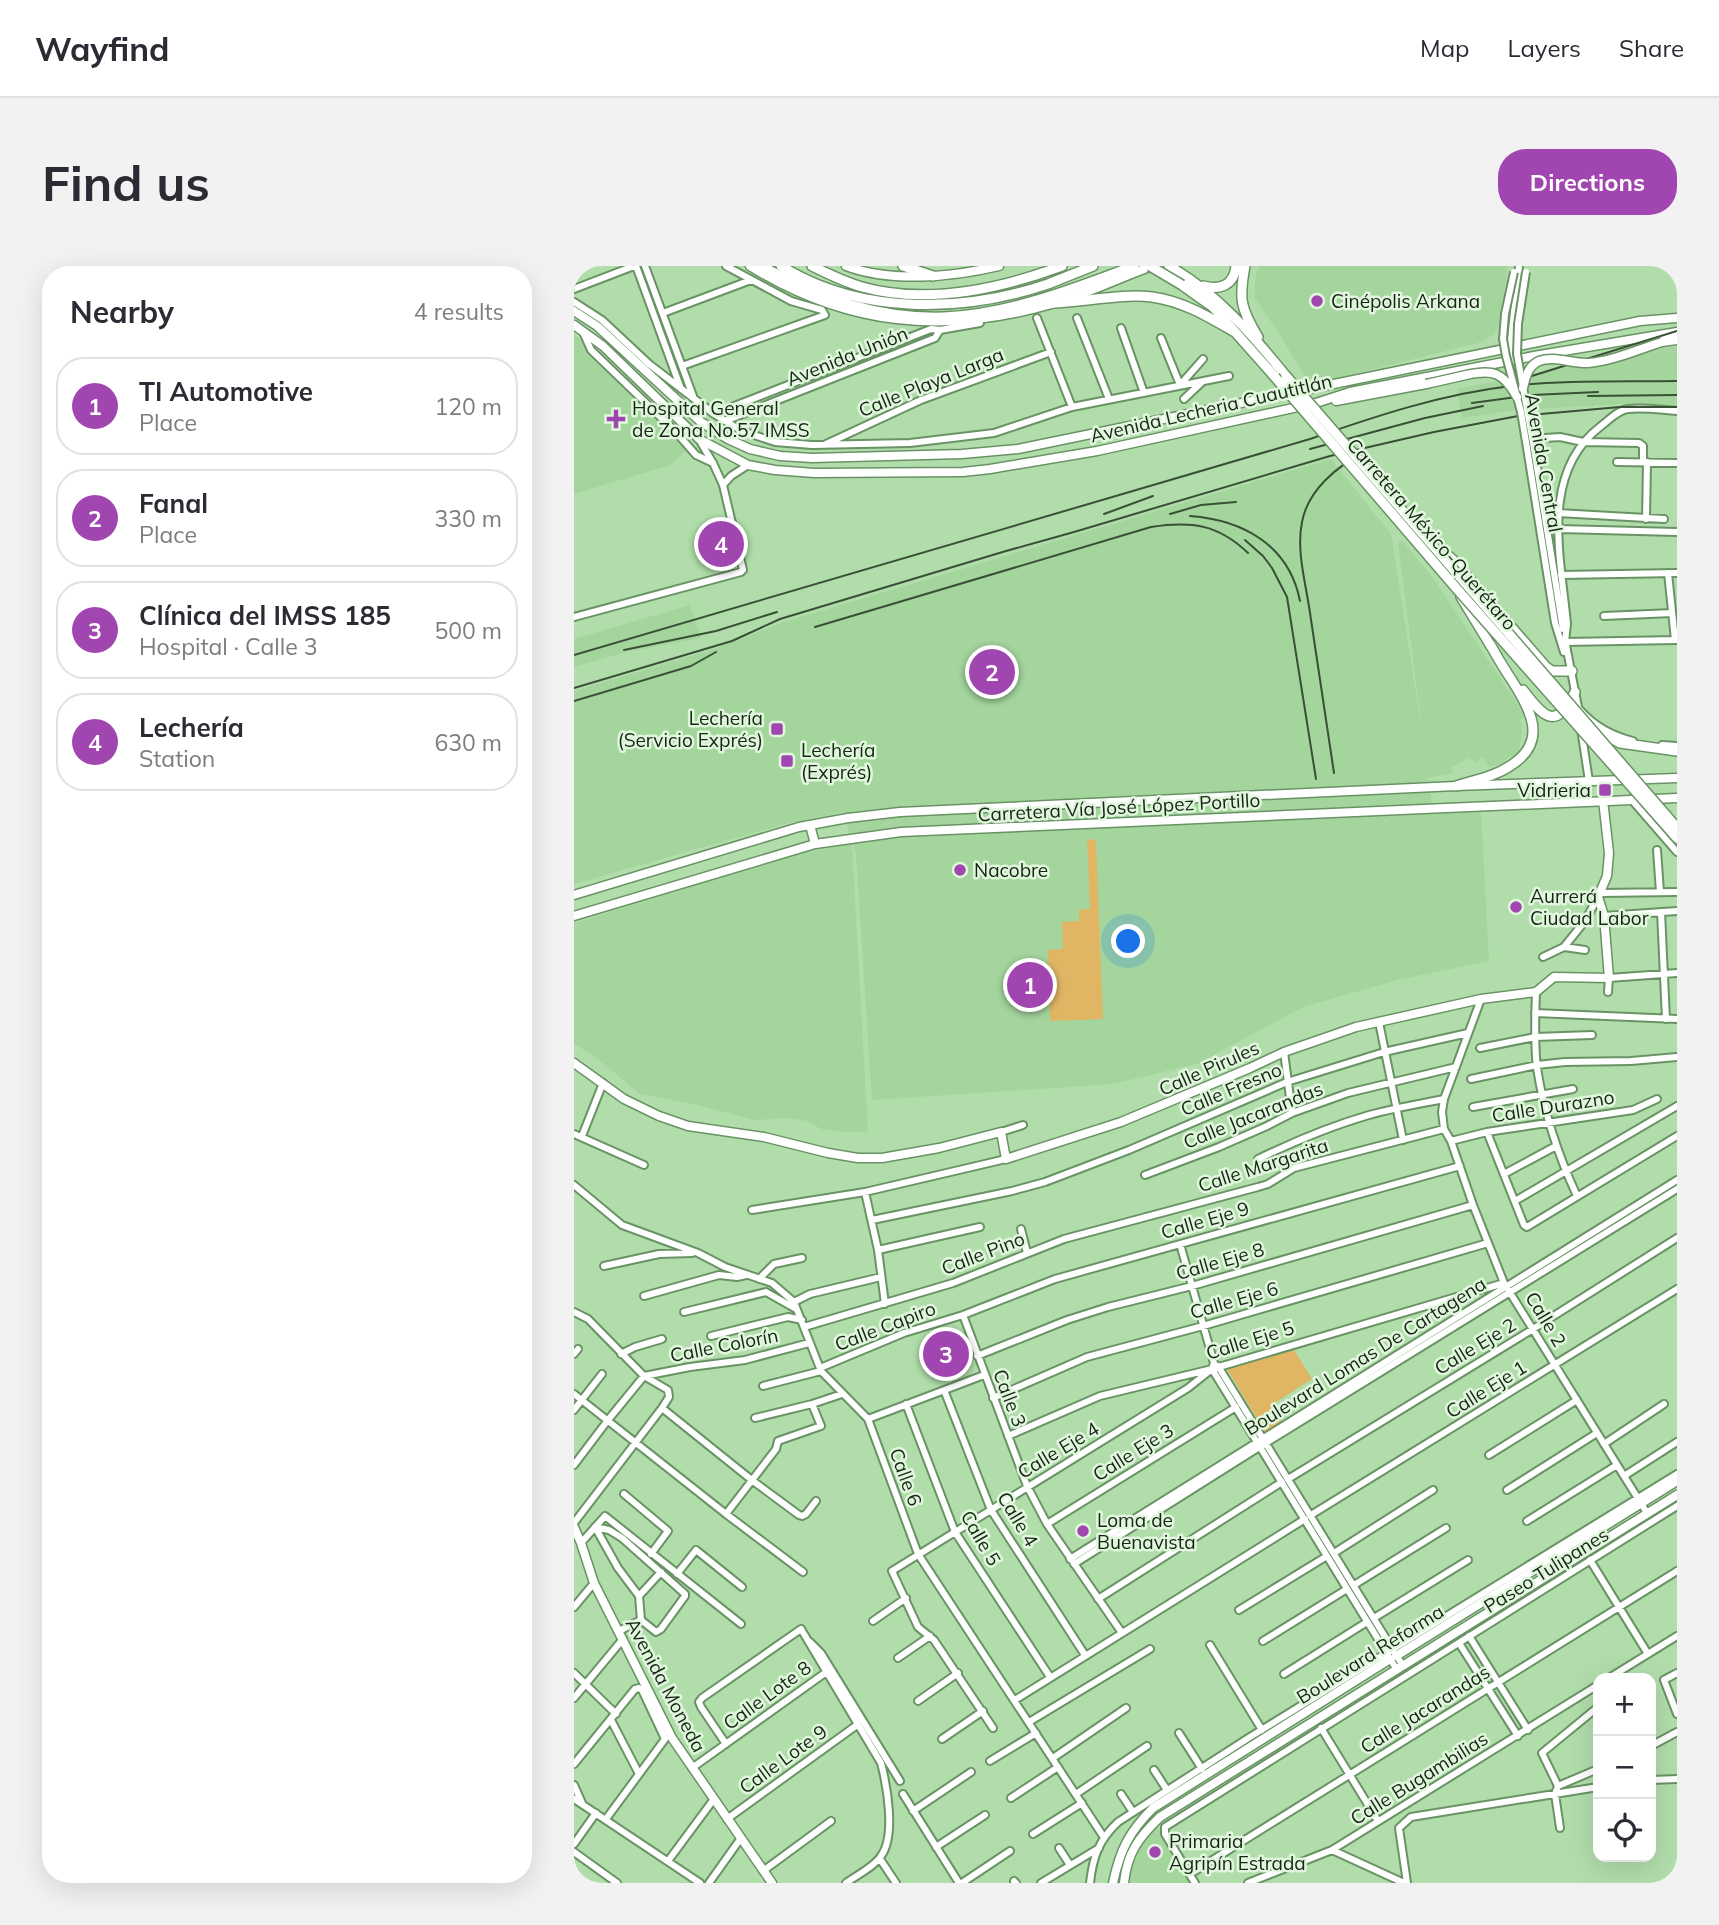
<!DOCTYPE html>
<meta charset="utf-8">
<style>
:root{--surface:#fff;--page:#f2f2f3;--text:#2b2b33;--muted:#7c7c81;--line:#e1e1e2;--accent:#a146b0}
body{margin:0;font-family:Mulish,sans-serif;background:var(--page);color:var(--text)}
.controls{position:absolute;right:21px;bottom:21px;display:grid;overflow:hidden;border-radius:14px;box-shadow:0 7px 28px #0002}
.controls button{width:63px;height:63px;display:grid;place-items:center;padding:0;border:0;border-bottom:2px solid var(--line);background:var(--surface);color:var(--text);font:35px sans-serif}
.you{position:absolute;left:555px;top:676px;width:24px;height:24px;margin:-18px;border:5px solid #fff;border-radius:50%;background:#1a73e8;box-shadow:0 0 0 10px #1a73e833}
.badge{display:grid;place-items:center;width:46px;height:46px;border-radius:50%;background:var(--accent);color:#fff;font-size:23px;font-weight:700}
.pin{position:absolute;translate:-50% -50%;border:4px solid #fff;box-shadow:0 2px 7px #0006}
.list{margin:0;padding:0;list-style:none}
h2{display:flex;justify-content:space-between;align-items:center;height:91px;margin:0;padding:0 28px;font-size:30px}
h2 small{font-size:23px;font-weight:400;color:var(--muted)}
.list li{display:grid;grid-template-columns:46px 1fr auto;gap:21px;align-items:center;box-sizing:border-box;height:98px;margin:0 14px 14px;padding:0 14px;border:2px solid var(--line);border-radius:28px}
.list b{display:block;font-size:26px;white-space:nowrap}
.list p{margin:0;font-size:23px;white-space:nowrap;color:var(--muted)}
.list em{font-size:23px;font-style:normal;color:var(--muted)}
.icon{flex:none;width:38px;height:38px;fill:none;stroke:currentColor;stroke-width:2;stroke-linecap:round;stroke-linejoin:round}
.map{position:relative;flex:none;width:1103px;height:1617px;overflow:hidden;border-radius:28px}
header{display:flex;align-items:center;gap:42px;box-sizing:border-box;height:98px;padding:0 35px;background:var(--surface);border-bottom:2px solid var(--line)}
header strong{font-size:33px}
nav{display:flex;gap:38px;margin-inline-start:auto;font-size:24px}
.intro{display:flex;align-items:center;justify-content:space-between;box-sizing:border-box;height:168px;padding:0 42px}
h1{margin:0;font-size:49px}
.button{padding:18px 32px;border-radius:28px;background:var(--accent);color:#fff;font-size:24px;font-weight:700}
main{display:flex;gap:42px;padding:0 42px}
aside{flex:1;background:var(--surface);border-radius:28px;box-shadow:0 7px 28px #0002}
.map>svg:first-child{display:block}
</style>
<header>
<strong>Wayfind</strong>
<nav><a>Map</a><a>Layers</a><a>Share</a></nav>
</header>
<div class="intro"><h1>Find us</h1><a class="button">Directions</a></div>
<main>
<aside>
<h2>Nearby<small>4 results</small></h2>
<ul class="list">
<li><span class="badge">1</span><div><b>TI Automotive</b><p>Place</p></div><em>120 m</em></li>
<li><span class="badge">2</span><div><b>Fanal</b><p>Place</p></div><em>330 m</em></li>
<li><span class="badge">3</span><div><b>Clínica del IMSS 185</b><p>Hospital · Calle 3</p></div><em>500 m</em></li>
<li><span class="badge">4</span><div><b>Lechería</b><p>Station</p></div><em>630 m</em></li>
</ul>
</aside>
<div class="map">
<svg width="1103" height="1617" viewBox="0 0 1103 1617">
<rect width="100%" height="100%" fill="#b1ddab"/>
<path fill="#a4d59d" d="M685 0H934L924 60 920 68 908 76 736 119 703 64 681 33V14Z
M0 67 8 76 13 85 98 165 107 176 112 185 96 199 0 228Z
M1103 80V148L1076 145 1049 138 943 144 888 152 883 123Z
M757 193 817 268 849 471 824 277 828 274 859 312 951 449 946 454 948 464 946 481 942 487 931 494V498L914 501 912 494 908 491 902 497 895 492 878 501V507L854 512 860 547 907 546 915 695 823 714 729 741 625 797 539 818 298 834 282 588 269 546 215 557 0 618V425L140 383 210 356Z
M116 339 127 372 52 386 0 401V373Z
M278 578 294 866H268L247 863 233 855 214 852 181 854 120 838 66 828 19 789 0 778V657L221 588Z
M583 1560 617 1617H554L558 1599 565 1581 576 1566Z"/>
<path fill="#e0b564" d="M513 573 522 574 529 753 476 755 474 684 489 683 488 656 505 655V643H516Z
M720 1084 738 1113 699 1138 709 1157 692 1168 653 1103Z"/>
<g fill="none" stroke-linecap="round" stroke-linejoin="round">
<g stroke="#699364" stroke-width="10">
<path id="minor" d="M62 0 107 123
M71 0 119 130
M0 23 60 0
M0 36 28 54 75 98 140 148 168 165 201 176 238 179 336 177 420 167 498 141 655 110
M89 47 177 14
M463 52 498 141
M503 52 535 133
M547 62 570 127
M9 66 17 84 101 165 122 189 139 197
M587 72 606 119 629 93
M937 94 936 82 945 0
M108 100 251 49 248 44 217 35 152 0
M610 133 628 116
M1103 145C1087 144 1070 141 1054 143 1044 144 1035 154 1027 160 965 207 987 292 993 358L991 376 1103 374
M140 148 357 63 366 64 406 57
M151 155 361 72 366 64
M971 172 986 171 1009 176 1065 177 1069 180V196
M252 178 347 134 477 86
M953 182 981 357 990 386
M960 182 989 363
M1043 196 1103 197
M149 219 157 210 174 199
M984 247 1090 253
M1072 253 1073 196
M985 263 1103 266
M1094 307 1101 374
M987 309 1103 307
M1030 350 1098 347
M0 351 167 306 169 304 149 219 139 197 126 175
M991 374 1005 446
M1006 444C1020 460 1039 470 1059 475
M1007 463 1015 515
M1088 479 1103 480
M1057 533 1103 586
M1083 584 1086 626
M1026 627 1103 626
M1087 646 1092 753
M1030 650 1103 645
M990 681 1011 684
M969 691 990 681 1011 655 1024 631
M962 726C961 751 960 777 963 802 970 847 984 889 1003 930
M1034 726 1035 712 1103 707
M907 733 870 833 868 846 870 863 877 875 899 939 930 1017 1073 1247
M961 747 1103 753
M805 756 829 874
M906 782 961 771 1018 769
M710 786 718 847
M897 813 963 799 991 796 1057 795 1103 791
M899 841 999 823
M427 866 449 859
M913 866 950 959 953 961 1103 870
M0 868 70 899
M8 870 29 817
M877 875 913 866 1059 844 1083 833
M684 893C721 875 757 860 795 849 820 842 845 838 870 833
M930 908 982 880
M571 909 645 881 693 860 718 847 774 827 882 801
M0 919 48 959 124 987 151 1001 198 1017 220 1036 247 1105 294 1153 344 1288 529 1570
M291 926 304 984 311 1038
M941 935 1103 840
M178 944 291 926 432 893
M298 954 438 925 471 916 555 884 713 816 810 786 894 767
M447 963 453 987
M606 978 640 1097 638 1103 823 1404
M304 984 406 961
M30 1000 85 988 118 987
M185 1013 200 998 228 992
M70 1030 145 1009 163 1011 172 1009
M220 1036 236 1028 307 1011
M0 1046 14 1053 70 1110 94 1124 95 1131 88 1142 0 1257
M110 1046 192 1026 222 1043
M389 1049 453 1220 473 1258 548 1367
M230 1061 379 1017 490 973 684 921 694 918 720 902 870 863
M137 1070 214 1051 228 1054
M0 1088 4 1083
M47 1088 61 1081 88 1073
M403 1090 493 1054 534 1041 618 1020 899 939
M644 1100 829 1400
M246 1102 330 1067 389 1049 481 1013 886 900
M189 1120 247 1105
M370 1124 417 1244 511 1389
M0 1128 152 1248 229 1306
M419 1132 513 1091 629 1060 914 977
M332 1138 381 1266 476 1411
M88 1142 179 1215 225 1249 228 1250 232 1248 242 1235
M0 1144 28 1108
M181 1152 238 1138 268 1128
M294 1153 410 1109
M434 1170 526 1130 638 1103 930 1017
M1030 1178 1090 1138
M915 1189 1003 1134
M0 1199 34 1154 70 1110 116 1101 171 1094 235 1077
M1050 1210 1103 1176
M714 1213 959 1063 1103 972
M933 1224 1023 1167
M50 1228 94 1265 77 1288
M152 1248 202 1183 204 1175 247 1160 238 1138
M737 1249 1103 1023
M953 1255 1043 1199
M473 1258 662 1141
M21 1261 35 1264 48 1272 111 1328V1330L87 1363 82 1366 67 1354 65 1330
M21 1261 44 1302 65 1330
M7 1277 31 1250 167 1358
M760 1287 859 1224
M496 1293C698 1165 901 1041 1103 914
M1016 1294 1074 1388
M500 1298 687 1180 1103 923
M103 1308 122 1284 168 1321
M780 1319 872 1262
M65 1330 87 1306
M524 1333 708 1216
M0 1341 20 1317
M665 1344 753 1290
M800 1352 894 1294
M299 1355 332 1332
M45 1365 67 1354
M895 1370 954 1464
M689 1375 773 1323
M236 1376 247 1387 326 1515
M885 1377 944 1470
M636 1379 688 1464
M324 1392 356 1370
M0 1407 42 1448
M1103 1407 1090 1414 1103 1448
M710 1408 793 1356
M1035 1412 1103 1370
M0 1432 49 1373
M441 1434 731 1253
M344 1435 384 1407
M37 1454 65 1508
M455 1456 576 1383
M419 1462 360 1374 344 1361 318 1305 614 1122 638 1103
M747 1462 804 1555
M605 1467 628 1503
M1024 1472V1473
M368 1473 409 1445
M152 1478 127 1441 125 1436 128 1432 227 1363 307 1497C313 1520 322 1570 307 1590 300 1601 283 1609 272 1617
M1077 1480 1103 1466
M479 1492 552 1442
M416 1495 462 1467
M0 1498 61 1423 65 1422 68 1424 91 1473 32 1553
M118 1502 251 1407
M580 1504 593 1524
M1077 1514 1103 1513
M0 1519 8 1537
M984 1520 1024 1503
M329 1528 385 1617
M502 1528 573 1480
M547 1528 559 1546
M437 1532 484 1501
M0 1533 126 1617
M339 1545 397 1506
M153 1553 283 1459
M986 1562 981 1528 984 1520 968 1487 1024 1441
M459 1568 508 1537
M0 1578 22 1547
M362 1581 411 1549
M485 1582 496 1599
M758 1584 830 1617
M0 1586 43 1617
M306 1593 322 1617
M94 1595 140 1533
M189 1605 257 1555
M616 1608 1103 1305
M440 1615 442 1617
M135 1617 167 1572
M388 1617 436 1585
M467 1617 525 1582
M516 1617C519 1590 525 1574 544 1556L676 1471 1103 1208
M621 1617 591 1568V1561L1103 1240
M674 1617 758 1584 1024 1419
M833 1617 825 1562 837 1551 1024 1521"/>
</g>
<g stroke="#699364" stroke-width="11">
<path id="major" d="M176 0C273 60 369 69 478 38 512 28 545 12 578 0
M272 0C318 17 378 11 425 0
M0 45 23 60 127 156 154 173 176 183 206 190 238 192 388 188 444 183 1066 55 1103 52
M0 59 29 80 125 173 174 199 201 204 240 207 389 206 416 203 523 185 742 137 776 126 960 90 1103 66
M1088 76 1103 74
M762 135 852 118
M236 559 241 578
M0 629 225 561 274 552 326 546 882 520 1103 512
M0 650 241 578 327 566 1103 532
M0 797 50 833 85 850 114 860 190 871 254 887 284 892H308L365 882 427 866 432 893 547 856 676 802 710 786 782 761 907 733 962 726 980 711 1035 712 1030 650 1024 631 1033 610 1034 599 1035 587 1029 534
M0 1261 7 1277 20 1317 98 1472 198 1617
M822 1390 1103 1215
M539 1617C546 1584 555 1566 579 1542L816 1393
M550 1617C553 1587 565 1571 586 1551L1103 1229"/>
</g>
<g stroke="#699364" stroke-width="12">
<path id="highway" d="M188 0C243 32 306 53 370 51 436 48 499 23 560 0
M207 0C286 49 388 47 474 18 489 12 504 6 519 0
M238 0C254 8 271 16 288 21 353 39 426 23 488 0
M329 0 359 10
M595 0C642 27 678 68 712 110
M671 0C665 32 666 42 684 71
M608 19 639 41 701 111
M629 20C646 24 660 20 662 0
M479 37C509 36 550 27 578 31 608 35 633 50 659 65
M863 280 879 294 972 401 978 405H998
M887 331 918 382
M949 424C970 452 982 465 1001 426
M1018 462 1046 477 1103 485
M882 520C901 514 923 510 939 498 974 474 956 444 939 416 931 404 923 391 916 378"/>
</g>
<use href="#minor" stroke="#fff" stroke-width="6"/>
<use href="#major" stroke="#fff" stroke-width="8"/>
<use href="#highway" stroke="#fff" stroke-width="9"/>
<path stroke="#395036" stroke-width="2" d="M948 113 1103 65
M1014 130 1103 129
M898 137 958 129 1024 126
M736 183 851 152 909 140
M530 248 579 230
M596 248 627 239 662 236
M616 250C669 254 715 279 726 335
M671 274 689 290 698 302 713 331 742 513
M241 361 577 261C617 255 644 258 674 287
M50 384 142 365 203 346
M0 389 736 173C802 150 868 128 937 120 992 114 1048 116 1103 115
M0 422 158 375 206 353 432 285 500 266 756 190 860 166 944 150 1046 141H1103
M0 435 117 400 142 386
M760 507C752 453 744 400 736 347 732 318 722 285 728 256 734 224 763 200 791 186"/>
<g stroke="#699364" stroke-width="10" stroke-linecap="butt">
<path id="minor-bridge" d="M940 6 931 48 929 73 932 90 947 146 953 182
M952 6 944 58 943 88 960 182"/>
</g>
<g stroke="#699364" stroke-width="11" stroke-linecap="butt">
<path id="major-bridge" d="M852 118C866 115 879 112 892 109 919 103 929 106 943 131
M949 122C952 110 954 100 965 95 981 89 998 98 1014 97 1039 95 1065 83 1088 76"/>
</g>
<g stroke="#699364" stroke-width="12" stroke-linecap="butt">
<path id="highway-bridge" d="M576 0 608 19
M712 110 1103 562
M701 111 883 323 1103 572"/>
</g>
<use href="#minor-bridge" stroke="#fff" stroke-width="6"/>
<use href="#major-bridge" stroke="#fff" stroke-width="8"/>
<use href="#highway-bridge" stroke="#fff" stroke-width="9"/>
</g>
<g fill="#a146b0" stroke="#e1f7dd" stroke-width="2.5">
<circle cx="743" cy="35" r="7"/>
<path d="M38.5 142.5h7v7h7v7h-7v7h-7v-7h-7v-7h7z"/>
<rect x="196" y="456" width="14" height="14" rx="3.5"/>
<rect x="206" y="488" width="14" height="14" rx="3.5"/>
<rect x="1024" y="517" width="14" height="14" rx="3.5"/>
<circle cx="386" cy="604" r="7"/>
<circle cx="942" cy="641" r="7"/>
<circle cx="509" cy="1265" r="7"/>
<circle cx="581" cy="1586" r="7"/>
</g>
<g text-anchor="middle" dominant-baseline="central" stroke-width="5" stroke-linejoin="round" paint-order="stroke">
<g font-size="19" fill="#152613" stroke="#e1f7dd" text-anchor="start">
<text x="757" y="35">Cinépolis Arkana</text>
<text x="58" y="142">Hospital General<tspan x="58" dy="22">de Zona No.57 IMSS</tspan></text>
<text x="189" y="452" text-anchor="end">Lechería<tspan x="189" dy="22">(Servicio Exprés)</tspan></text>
<text x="227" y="484">Lechería<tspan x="227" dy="22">(Exprés)</tspan></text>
<text x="1017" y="524" text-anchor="end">Vidrieria</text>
<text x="400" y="604">Nacobre</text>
<text x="956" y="630">Aurrerá<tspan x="956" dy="22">Ciudad Labor</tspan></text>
<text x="523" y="1254">Loma de<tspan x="523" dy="22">Buenavista</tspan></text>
<text x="595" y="1575">Primaria<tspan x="595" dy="22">Agripín Estrada</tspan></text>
</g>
<g font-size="19" fill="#152613" stroke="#e1f7dd">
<text transform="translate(273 90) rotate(-22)">Avenida Unión</text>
<text transform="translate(357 116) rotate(-22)">Calle Playa Larga</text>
<text transform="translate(637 142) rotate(-13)">Avenida Lecheria Cuautitlán</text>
<text transform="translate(970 197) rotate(80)">Avenida Central</text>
<text transform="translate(858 268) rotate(49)">Carretera México-Querétaro</text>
<text transform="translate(545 541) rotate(-3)">Carretera Vía José López Portillo</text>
<text transform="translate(635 802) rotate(-24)">Calle Pirules</text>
<text transform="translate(657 823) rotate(-23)">Calle Fresno</text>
<text transform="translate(979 840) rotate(-9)">Calle Durazno</text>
<text transform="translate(679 849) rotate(-22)">Calle Jacarandas</text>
<text transform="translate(689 899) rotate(-18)">Calle Margarita</text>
<text transform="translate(631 954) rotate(-16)">Calle Eje 9</text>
<text transform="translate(409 987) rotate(-21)">Calle Pino</text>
<text transform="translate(646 995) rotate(-16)">Calle Eje 8</text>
<text transform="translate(660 1034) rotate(-16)">Calle Eje 6</text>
<text transform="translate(972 1053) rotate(59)">Calle 2</text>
<text transform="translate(311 1060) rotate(-21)">Calle Capiro</text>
<text transform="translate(676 1074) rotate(-17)">Calle Eje 5</text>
<text transform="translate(150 1079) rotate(-11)">Calle Colorín</text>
<text transform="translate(901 1080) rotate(-31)">Calle Eje 2</text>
<text transform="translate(791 1090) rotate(-32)">Boulevard Lomas De Cartagena</text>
<text transform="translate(912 1123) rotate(-32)">Calle Eje 1</text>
<text transform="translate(436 1132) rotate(69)">Calle 3</text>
<text transform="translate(484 1184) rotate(-31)">Calle Eje 4</text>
<text transform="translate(559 1186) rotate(-32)">Calle Eje 3</text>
<text transform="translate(332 1211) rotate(70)">Calle 6</text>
<text transform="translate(444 1253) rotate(59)">Calle 4</text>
<text transform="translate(407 1272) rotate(60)">Calle 5</text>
<text transform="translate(972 1304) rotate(-32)">Paseo Tulipanes</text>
<text transform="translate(796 1388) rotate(-32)">Boulevard Reforma</text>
<text transform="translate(92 1419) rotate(62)">Avenida Moneda</text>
<text transform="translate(193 1429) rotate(-36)">Calle Lote 8</text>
<text transform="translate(851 1443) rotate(-32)">Calle Jacarandas</text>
<text transform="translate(209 1493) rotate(-36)">Calle Lote 9</text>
<text transform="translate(845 1512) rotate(-32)">Calle Bugambilias</text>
</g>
</g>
</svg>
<div class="controls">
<button>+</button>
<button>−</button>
<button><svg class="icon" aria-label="locate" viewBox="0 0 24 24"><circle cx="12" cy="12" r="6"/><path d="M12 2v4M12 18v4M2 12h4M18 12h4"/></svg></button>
</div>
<div class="you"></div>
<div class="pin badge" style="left:456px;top:719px">1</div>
<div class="pin badge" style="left:418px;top:406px">2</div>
<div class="pin badge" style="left:372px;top:1088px">3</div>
<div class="pin badge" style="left:147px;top:278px">4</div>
</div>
</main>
